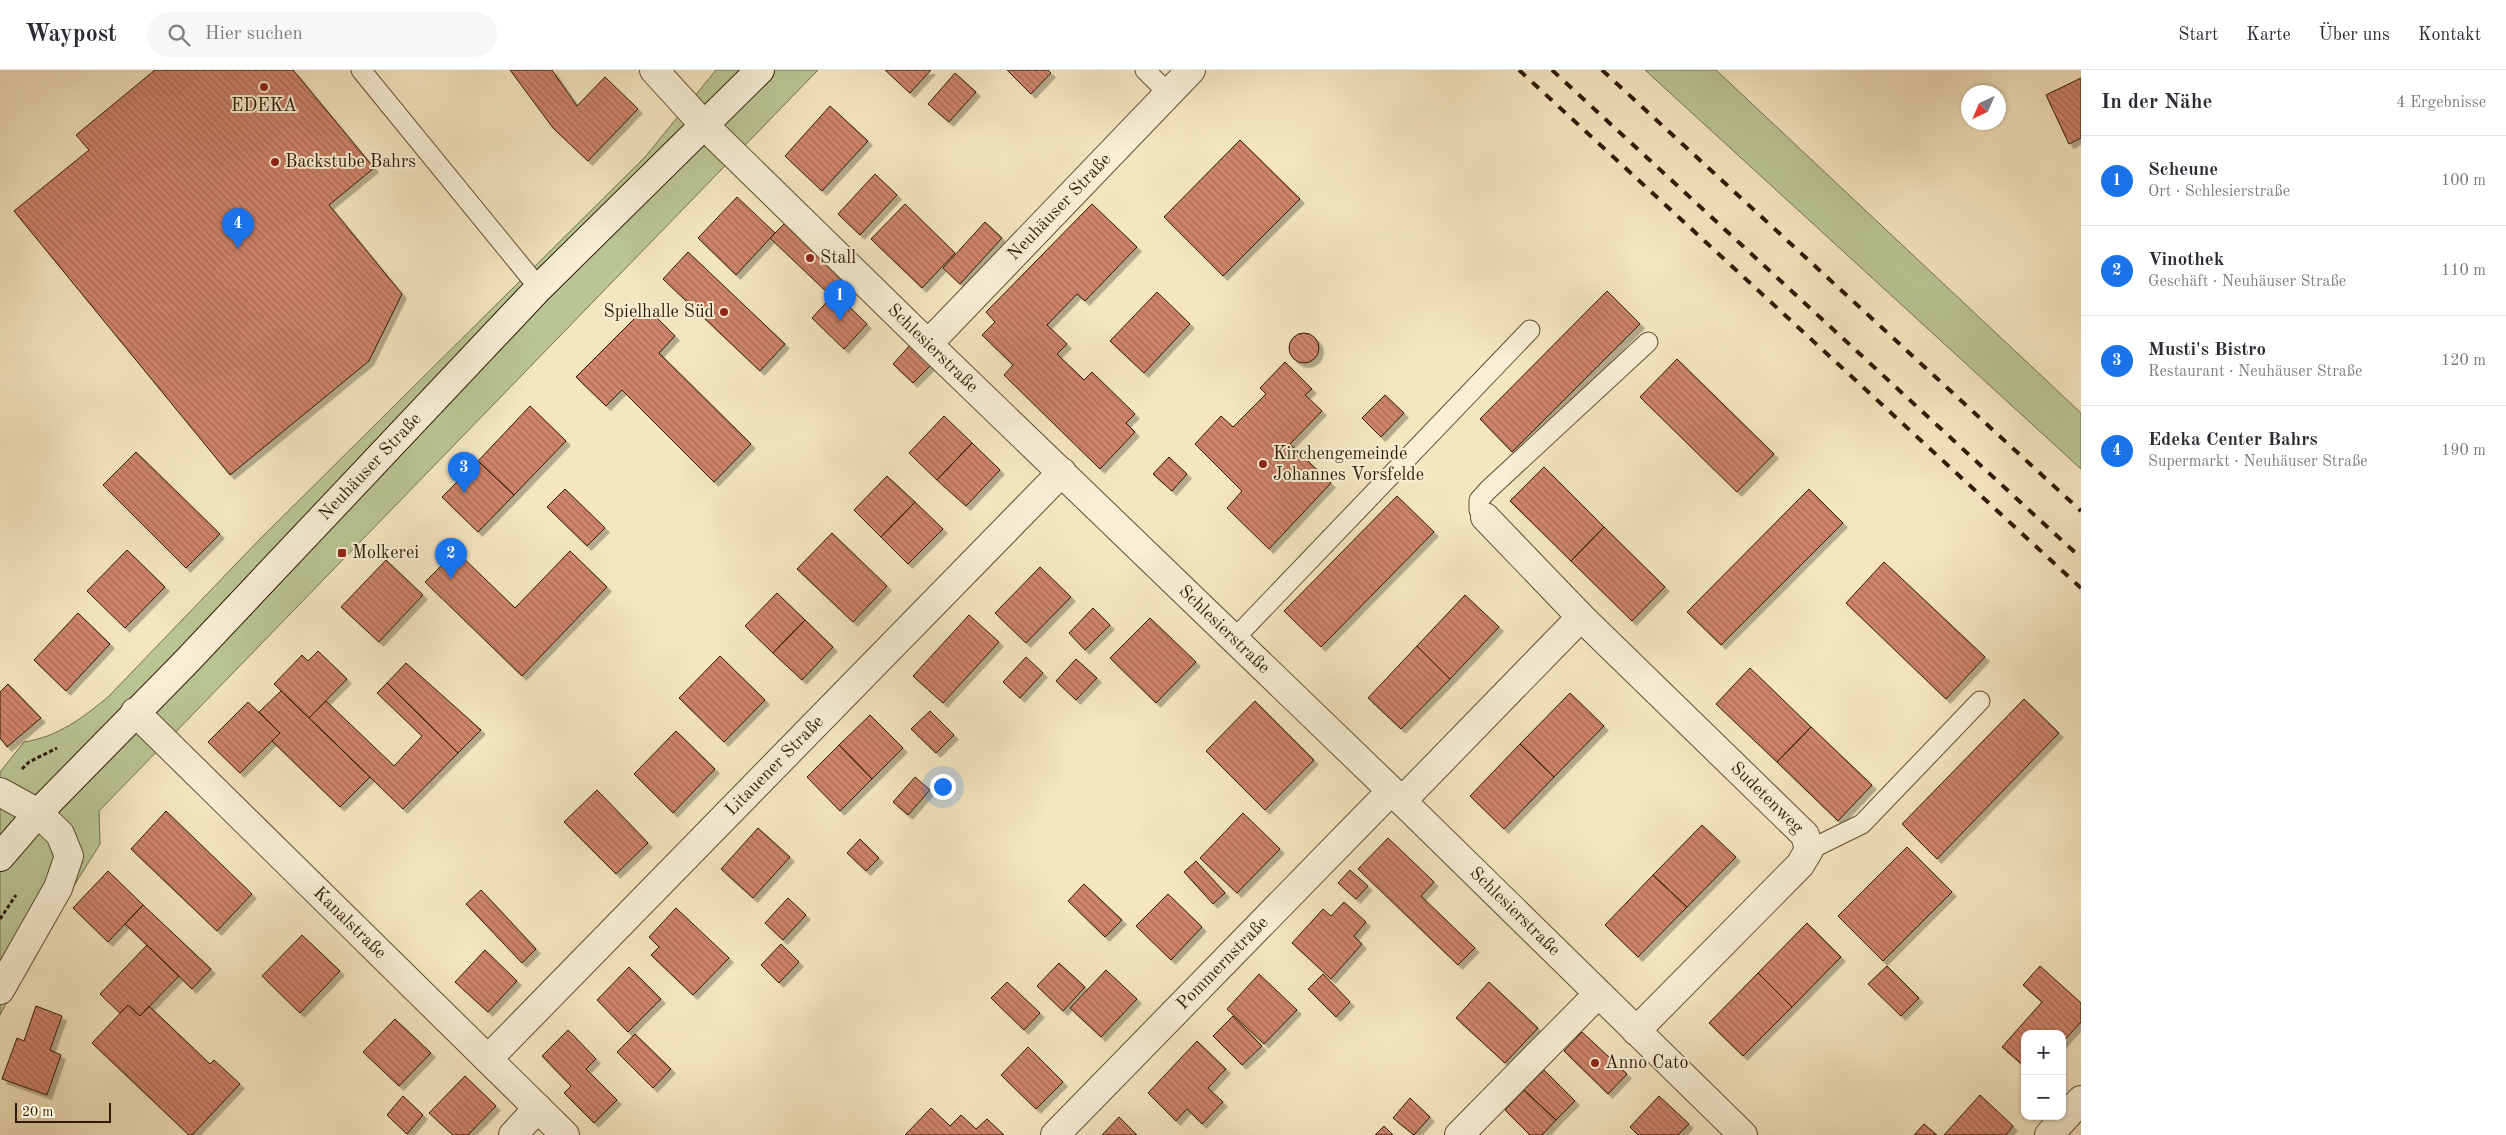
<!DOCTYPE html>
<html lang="de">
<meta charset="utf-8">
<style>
:root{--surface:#fff;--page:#f7f7f7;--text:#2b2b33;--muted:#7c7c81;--line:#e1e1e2;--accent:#1a73e8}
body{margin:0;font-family:"Old Standard TT",serif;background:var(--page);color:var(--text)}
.controls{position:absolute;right:15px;bottom:15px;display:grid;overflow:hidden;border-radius:10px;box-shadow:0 1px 4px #0004}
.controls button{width:45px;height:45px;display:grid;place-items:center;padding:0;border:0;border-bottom:1px solid var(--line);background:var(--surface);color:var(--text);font:25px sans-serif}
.compass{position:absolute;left:1961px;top:15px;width:45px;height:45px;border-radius:50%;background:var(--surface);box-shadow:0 1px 4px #0004;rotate:224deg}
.scale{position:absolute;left:15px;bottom:12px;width:96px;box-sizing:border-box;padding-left:5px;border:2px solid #311a03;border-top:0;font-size:14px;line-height:18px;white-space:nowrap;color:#311a03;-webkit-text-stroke:4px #f8efd6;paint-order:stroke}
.you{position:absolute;left:942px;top:716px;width:18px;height:18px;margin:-12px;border:4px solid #fff;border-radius:50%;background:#1a73e8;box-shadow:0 0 0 8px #1a73e833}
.badge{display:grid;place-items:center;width:32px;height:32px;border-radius:50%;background:var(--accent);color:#fff;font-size:16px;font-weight:700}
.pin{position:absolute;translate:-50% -41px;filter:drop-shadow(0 1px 2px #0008)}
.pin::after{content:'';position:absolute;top:26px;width:18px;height:15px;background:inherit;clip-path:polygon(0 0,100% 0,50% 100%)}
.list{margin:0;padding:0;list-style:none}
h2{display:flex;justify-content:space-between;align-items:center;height:65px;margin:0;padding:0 20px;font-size:21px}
h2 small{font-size:16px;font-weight:400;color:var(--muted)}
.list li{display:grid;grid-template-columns:32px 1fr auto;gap:15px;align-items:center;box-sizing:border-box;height:90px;padding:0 20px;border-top:1px solid var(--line)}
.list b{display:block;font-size:19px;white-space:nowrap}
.list p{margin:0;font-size:16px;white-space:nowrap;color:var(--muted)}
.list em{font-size:16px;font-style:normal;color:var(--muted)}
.icon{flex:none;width:28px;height:28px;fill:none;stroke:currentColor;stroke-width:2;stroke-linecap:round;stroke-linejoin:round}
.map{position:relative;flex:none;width:2081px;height:1065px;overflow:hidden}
header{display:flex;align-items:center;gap:30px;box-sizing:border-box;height:70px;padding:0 25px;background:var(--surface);border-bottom:1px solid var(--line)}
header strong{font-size:24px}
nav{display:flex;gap:28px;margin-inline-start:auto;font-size:18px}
.search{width:350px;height:45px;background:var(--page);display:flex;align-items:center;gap:12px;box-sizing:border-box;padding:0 18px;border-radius:28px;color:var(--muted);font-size:19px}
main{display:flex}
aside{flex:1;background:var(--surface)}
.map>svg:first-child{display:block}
</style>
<header>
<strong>Waypost</strong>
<div class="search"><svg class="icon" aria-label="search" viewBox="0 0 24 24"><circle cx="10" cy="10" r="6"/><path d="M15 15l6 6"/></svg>Hier suchen</div>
<nav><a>Start</a><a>Karte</a><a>Über uns</a><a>Kontakt</a></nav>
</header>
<main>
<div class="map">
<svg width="2081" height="1065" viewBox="0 0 2081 1065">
<defs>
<pattern id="building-back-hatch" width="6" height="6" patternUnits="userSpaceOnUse" patternTransform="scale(1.25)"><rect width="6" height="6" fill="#cf856b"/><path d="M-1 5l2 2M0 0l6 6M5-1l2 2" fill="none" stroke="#a96c56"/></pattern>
<filter id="shadow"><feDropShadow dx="4.5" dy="4.5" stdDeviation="0" flood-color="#0004"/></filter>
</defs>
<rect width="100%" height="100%" fill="#f5e6c0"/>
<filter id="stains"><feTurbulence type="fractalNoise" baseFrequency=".004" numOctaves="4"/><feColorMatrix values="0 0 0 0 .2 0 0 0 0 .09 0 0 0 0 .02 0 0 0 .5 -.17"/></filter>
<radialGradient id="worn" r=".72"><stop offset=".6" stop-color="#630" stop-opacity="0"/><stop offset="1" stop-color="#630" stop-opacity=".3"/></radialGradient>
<path fill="#b9c694" stroke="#75704c" d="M716 0H818L99 741 100 774 47 859 0 945V702L24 672C58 667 84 647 109 626L259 470 645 87Z
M1645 0H1716L2081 343V399Z"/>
<path fill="url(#building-back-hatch)" stroke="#311a03" filter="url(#shadow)" d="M155 0H293L374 98 329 135 402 224 369 291 230 405 14 141 89 80 76 65Z
M510 0H552L577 36 605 7 638 39 588 91 553 58Z
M885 0H931L910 23Z
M1007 0H1048L1051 3 1031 24Z
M955 3 976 22 949 52 928 34Z
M2081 8V68L2069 74 2046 25Z
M830 36 868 71 822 121 785 86Z
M1240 70 1300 129 1223 206 1164 147Z
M875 104 897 125 860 165 838 144Z
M737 127 775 163 736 205 698 168Z
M905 134 955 183 922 218 871 169Z
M1092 134 1137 177 1085 231 1077 224 1047 255 1067 274 1057 284 1084 310 1092 302 1135 344 1126 353 1135 362 1100 399 1004 305 1013 295 982 265 995 252 986 242Z
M788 150 850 208 832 227 770 168Z
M985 152 1002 168 960 214 943 198Z
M688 182 785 274 760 301 663 209Z
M1607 221 1640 254 1512 382 1480 349Z
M1157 222 1190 254 1144 303 1110 271Z
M835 223 867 254 844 279 812 248Z
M646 237 675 266 659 283 751 374 714 412 622 320 606 336 576 307Z
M1289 278a15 15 0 1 1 30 0a15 15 0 1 1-30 0Z
M911 274 932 294 913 313 893 294Z
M1677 289 1774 384 1737 422 1640 327Z
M1285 292 1312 319 1305 325 1322 341 1290 374 1331 413 1269 479 1227 438 1242 421 1195 374 1221 346 1233 357 1266 324 1260 318Z
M1385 325 1404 343 1381 367 1362 348Z
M530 336 566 371 514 425 478 391Z
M944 346 972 373 937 410 909 383Z
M972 373 1000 400 966 436 937 410Z
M136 382 220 464 186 498 103 415Z
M1169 387 1187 404 1172 421 1153 404Z
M478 391 514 425 478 462 442 427Z
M1544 397 1604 457 1571 491 1510 431Z
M887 406 915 432 881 467 854 440Z
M565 419 605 458 587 476 547 437Z
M1809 419 1843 453 1721 575 1687 542Z
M1397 426 1434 462 1321 577 1284 541Z
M915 432 943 459 908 494 881 467Z
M1604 457 1665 517 1632 551 1571 491Z
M832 463 887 516 853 552 797 499Z
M127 480 165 517 125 558 87 521Z
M456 481 515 538 570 481 607 517 522 606 425 512Z
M386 490 423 525 379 572 341 537Z
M1884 492 1985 587 1946 629 1846 533Z
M1040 497 1071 527 1026 573 995 543Z
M777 523 805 550 773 583 745 556Z
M1465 525 1499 557 1450 609 1417 576Z
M1093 538 1110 555 1085 580 1069 563Z
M78 543 110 574 66 621 34 590Z
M969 545 999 572 943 633 913 606Z
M1150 548 1196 592 1156 633 1110 588Z
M805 550 833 577 802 610 773 583Z
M1417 576 1450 609 1401 659 1368 628Z
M318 581 347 609 309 648 274 614 302 585 308 591Z
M720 586 765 630 724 672 679 628Z
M1026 587 1043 603 1020 628 1003 612Z
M1076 589 1097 608 1076 630 1056 611Z
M406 593 481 660 458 683 387 613Z
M1750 598 1811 657 1777 692 1716 634Z
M387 613 458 683 403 739 309 648 326 631 394 696 422 666 377 623Z
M8 614 41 648 7 677 0 668V622Z
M281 621 370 707 340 737 272 671 280 663 259 642Z
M1570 623 1604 656 1554 707 1520 674Z
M2024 629 2059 663 1937 789 1902 754Z
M1255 631 1314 690 1265 740 1206 681Z
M248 632 280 663 240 703 208 672Z
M930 641 954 665 936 683 911 659Z
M870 645 903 678 872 709 839 675Z
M1811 657 1872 715 1838 751 1777 692Z
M676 661 715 699 673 743 634 704Z
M1520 674 1554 707 1504 759 1470 726Z
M839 675 872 709 840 741 807 707Z
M915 707 930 720 908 745 893 732Z
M597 720 648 773 616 804 564 752Z
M166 741 252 824 217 861 131 779Z
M1243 743 1280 779 1237 823 1200 788Z
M1702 755 1736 787 1687 837 1653 805Z
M758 758 790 787 753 828 721 799Z
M1388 768 1434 812 1421 826 1475 878 1458 895 1358 799Z
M860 769 879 788 866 801 847 783Z
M1907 777 1952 822 1883 891 1838 846Z
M1196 791 1225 823 1213 834 1184 802Z
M1350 800 1368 816 1356 829 1338 813Z
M108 801 143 835 108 872 73 838Z
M1653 805 1687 837 1638 887 1605 855Z
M1084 814 1122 850 1105 867 1068 831Z
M481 820 536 879 522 893 466 834Z
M1168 824 1202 857 1171 890 1136 856Z
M788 828 806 845 783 870 765 853Z
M1344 832 1366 852 1354 866 1362 874 1331 909 1292 873 1323 839 1331 846Z
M143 835 211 899 192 919 125 854Z
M676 838 729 888 693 925 651 885 659 877 649 867Z
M1807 853 1841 887 1792 937 1758 903Z
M302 865 340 901 300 943 262 906Z
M781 874 799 892 779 913 761 895Z
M147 875 179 906 140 946 128 935 120 943 100 924Z
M485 880 517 911 488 942 455 912Z
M1059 893 1085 917 1063 941 1037 916Z
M1887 896 1919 928 1901 946 1868 914Z
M2040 896 2081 933V952L2062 973V964H2025V997L2002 977 2042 932 2023 915Z
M629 897 661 929 628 962 597 930Z
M1106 900 1137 929 1101 967 1070 938Z
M1758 903 1792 937 1743 986 1709 953Z
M1259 904 1297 940 1264 974 1227 939Z
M1323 904 1350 932 1336 947 1308 919Z
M1007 912 1040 943 1024 960 991 928Z
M1489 912 1538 958 1505 993 1456 948Z
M128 935 140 946 149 936 210 994 214 990 240 1014 192 1065H189L92 973Z
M36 936 62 946 50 980 61 985 47 1025 2 1009 17 968 24 971Z
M1233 946 1262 976 1242 995 1213 966Z
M395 949 431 983 399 1016 363 982Z
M568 960 596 989 586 999 617 1030 594 1053 564 1023 571 1016 542 986Z
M1582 962 1627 1004 1608 1024 1564 981Z
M635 964 671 999 653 1018 617 982Z
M1197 971 1226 999 1208 1018 1223 1032 1202 1054 1187 1039 1176 1051 1148 1023Z
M1028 977 1063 1012 1036 1039 1001 1005Z
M1544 1000 1575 1031 1556 1050 1524 1020Z
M465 1006 496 1036 468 1065H453L429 1043Z
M1524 1020 1556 1050 1542 1065H1530L1505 1040Z
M1980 1025 2013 1056 2006 1065H1944Z
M403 1026 423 1045 407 1064 387 1045Z
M1659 1026 1689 1054 1678 1065H1638L1630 1057Z
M1410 1028 1430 1047 1414 1065 1393 1048Z
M931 1038 950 1056 961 1045 976 1059 987 1049 1004 1065H905Z
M1119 1047 1137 1065H1102Z
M1924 1054 1937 1065H1914Z
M1384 1056 1393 1065H1375Z"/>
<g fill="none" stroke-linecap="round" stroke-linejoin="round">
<g stroke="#624d32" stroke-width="21">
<path id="service" d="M361 0 539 218
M1145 0 1168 23
M1485 447 1479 440V430L1488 420 1648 272
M1234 569 1530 260
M1809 780 1862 754 1980 631"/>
</g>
<g stroke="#624d32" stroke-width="30">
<g id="minor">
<path id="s1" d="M654 0 705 56 928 274 1402 731 1743 1065"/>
<path id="s2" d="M928 274 1191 0"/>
<path id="s3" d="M1485 447 1581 547 1805 765 1809 780 1800 795 1636 961"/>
<path id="s4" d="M135 642 565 1065"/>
<path d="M0 722 38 743 60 764 69 786 58 818 0 920"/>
<path d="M1402 731 1581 547"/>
<path id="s5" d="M488 989 1062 402"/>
<path d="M513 1065 538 1038"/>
<path id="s6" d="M1055 1065 1391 721"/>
<path d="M1459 1065 1598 924"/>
<path d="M2049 1065 2081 1030"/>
</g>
</g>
<g stroke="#311a03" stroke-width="30">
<g id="secondary">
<path id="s7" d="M0 787 38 743 186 592 539 218 760 0"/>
</g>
</g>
<path stroke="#311a03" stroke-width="3" stroke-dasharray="4 2.5" stroke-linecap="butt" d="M22 699 29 692 57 678
M0 849 16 825"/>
<use href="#service" stroke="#f8efd6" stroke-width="19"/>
<use href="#minor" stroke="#f8efd6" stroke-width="28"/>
<use href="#secondary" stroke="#f8efd6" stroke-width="28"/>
<path stroke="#311a03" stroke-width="4" stroke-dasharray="9 9" stroke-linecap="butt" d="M1519 0 2081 518
M1552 0 2081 488
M1602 0 2081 441"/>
</g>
<g fill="#8f2418" stroke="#f8efd6" stroke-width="2">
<circle cx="264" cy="17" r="5"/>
<circle cx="275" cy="92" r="5"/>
<circle cx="810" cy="188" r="5"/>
<circle cx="724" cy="242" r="5"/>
<circle cx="1263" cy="394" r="5"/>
<rect x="337" y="478" width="10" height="10" rx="2.5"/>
<circle cx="1595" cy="993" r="5"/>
</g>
<g text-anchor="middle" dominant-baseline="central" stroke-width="4" stroke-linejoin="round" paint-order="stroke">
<g font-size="18" fill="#311a03" stroke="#f8efd6" text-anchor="start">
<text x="264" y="36" text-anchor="middle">EDEKA</text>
<text x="285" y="92">Backstube Bahrs</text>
<text x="820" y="188">Stall</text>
<text x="714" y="242" text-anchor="end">Spielhalle Süd</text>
<text x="1273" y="384">Kirchengemeinde<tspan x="1273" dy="21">Johannes Vorsfelde</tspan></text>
<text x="352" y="483">Molkerei</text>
<text x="1605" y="993">Anno Cato</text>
</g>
<g font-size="18" fill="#311a03" stroke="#f8efd6">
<text stroke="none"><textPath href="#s2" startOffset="190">Neuhäuser Straße</textPath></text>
<text stroke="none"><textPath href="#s1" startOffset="394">Schlesierstraße</textPath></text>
<text stroke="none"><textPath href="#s7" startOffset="538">Neuhäuser Straße</textPath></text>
<text stroke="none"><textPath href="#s1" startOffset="799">Schlesierstraße</textPath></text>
<text stroke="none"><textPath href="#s5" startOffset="410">Litauener Straße</textPath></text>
<text stroke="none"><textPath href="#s3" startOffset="398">Sudetenweg</textPath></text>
<text stroke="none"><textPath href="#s1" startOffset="1204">Schlesierstraße</textPath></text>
<text stroke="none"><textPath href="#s4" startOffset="301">Kanalstraße</textPath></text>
<text stroke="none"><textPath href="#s6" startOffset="240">Pommernstraße</textPath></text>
</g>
</g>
<rect width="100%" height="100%" filter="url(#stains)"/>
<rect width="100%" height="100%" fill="url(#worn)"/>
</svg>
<div class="controls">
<button>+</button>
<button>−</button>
</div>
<svg class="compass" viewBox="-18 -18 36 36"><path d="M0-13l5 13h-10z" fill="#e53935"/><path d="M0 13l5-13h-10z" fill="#7c7c81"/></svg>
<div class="scale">20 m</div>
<div class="you"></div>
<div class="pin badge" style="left:840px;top:251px">1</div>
<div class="pin badge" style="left:451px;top:509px">2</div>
<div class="pin badge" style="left:464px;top:423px">3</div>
<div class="pin badge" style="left:238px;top:179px">4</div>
</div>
<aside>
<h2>In der Nähe<small>4 Ergebnisse</small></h2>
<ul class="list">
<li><span class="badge">1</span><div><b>Scheune</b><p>Ort · Schlesierstraße</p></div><em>100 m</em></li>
<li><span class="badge">2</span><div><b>Vinothek</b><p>Geschäft · Neuhäuser Straße</p></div><em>110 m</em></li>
<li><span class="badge">3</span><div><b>Musti's Bistro</b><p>Restaurant · Neuhäuser Straße</p></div><em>120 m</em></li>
<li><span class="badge">4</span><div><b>Edeka Center Bahrs</b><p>Supermarkt · Neuhäuser Straße</p></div><em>190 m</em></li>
</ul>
</aside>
</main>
